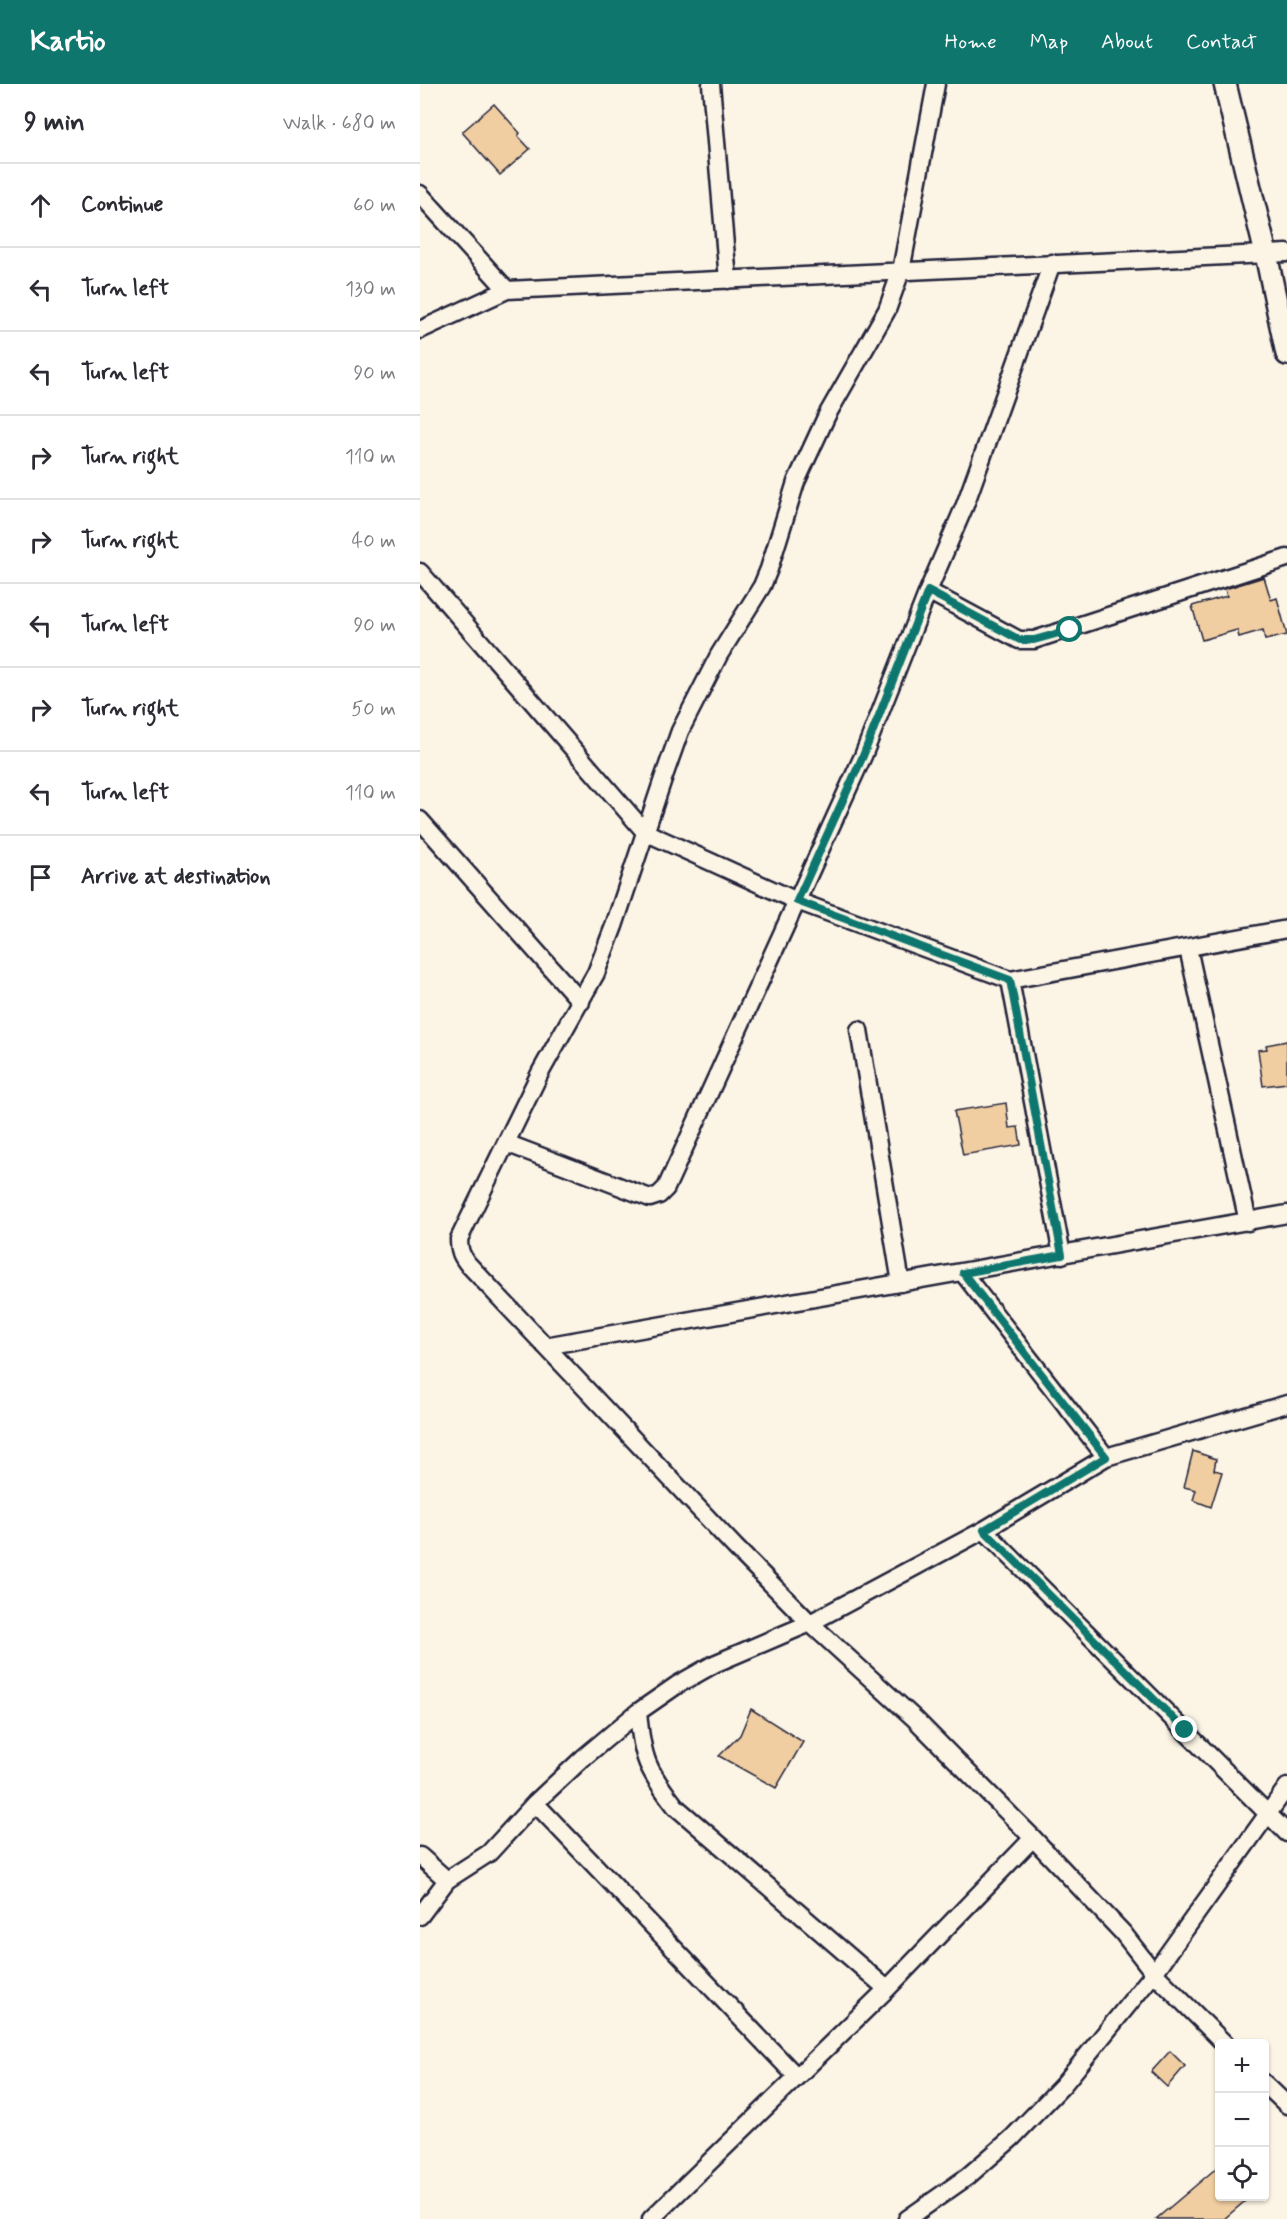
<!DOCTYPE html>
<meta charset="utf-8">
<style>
:root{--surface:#fff;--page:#f2f2f3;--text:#2b2b33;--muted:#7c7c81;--line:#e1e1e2;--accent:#0f766e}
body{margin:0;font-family:Mynerve,sans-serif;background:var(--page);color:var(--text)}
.controls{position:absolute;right:18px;bottom:18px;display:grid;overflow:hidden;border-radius:6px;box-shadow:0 2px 4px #0004}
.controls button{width:54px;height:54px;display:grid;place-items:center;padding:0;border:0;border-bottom:2px solid var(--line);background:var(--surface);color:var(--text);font:30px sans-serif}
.stop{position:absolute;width:18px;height:18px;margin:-14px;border:4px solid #0f766e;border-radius:50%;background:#fff}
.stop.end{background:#0f766e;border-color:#fff;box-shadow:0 2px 6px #0008}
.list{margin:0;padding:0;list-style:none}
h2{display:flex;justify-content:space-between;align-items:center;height:78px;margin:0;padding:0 24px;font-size:26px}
h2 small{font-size:20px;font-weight:400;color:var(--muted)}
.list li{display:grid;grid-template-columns:39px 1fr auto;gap:18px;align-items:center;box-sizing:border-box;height:84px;padding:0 24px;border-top:2px solid var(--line)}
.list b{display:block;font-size:22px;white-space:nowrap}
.list em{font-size:20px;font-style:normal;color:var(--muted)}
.icon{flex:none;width:33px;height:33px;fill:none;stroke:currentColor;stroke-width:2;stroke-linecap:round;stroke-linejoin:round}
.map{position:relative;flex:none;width:867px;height:2135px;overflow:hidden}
header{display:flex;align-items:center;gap:36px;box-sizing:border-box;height:84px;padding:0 30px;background:var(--accent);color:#fff}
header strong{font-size:28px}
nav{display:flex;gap:33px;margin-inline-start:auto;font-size:21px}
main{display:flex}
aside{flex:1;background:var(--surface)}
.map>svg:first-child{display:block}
</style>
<header>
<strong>Kartio</strong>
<nav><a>Home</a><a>Map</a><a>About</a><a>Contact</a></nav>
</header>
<main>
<aside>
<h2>9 min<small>Walk · 680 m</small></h2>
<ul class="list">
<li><svg class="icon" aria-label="ahead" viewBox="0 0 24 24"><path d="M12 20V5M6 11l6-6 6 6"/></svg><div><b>Continue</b></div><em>60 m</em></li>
<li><svg class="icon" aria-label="left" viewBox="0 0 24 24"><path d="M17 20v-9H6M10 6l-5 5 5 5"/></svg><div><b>Turn left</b></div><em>130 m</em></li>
<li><svg class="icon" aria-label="left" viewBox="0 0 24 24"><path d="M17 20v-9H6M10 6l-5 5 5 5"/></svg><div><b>Turn left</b></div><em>90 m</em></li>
<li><svg class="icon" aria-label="right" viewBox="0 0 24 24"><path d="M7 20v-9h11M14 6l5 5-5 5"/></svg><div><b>Turn right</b></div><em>110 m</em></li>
<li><svg class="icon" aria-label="right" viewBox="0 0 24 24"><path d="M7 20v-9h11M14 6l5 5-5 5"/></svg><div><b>Turn right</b></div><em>40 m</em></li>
<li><svg class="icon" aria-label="left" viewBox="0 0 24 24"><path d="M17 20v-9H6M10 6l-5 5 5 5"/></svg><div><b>Turn left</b></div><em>90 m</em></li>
<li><svg class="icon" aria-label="right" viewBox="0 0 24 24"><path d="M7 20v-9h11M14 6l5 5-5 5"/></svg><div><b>Turn right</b></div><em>50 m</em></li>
<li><svg class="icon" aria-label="left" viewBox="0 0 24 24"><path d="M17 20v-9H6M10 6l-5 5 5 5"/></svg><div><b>Turn left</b></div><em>110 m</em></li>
<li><svg class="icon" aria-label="arrive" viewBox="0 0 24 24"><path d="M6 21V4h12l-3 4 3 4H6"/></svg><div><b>Arrive at destination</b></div></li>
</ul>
</aside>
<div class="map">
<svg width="867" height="2135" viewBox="0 0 867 2135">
<rect width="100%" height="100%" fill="#fcf5e5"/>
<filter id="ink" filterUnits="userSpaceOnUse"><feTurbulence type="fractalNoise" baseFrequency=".0167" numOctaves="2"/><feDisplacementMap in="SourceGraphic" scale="12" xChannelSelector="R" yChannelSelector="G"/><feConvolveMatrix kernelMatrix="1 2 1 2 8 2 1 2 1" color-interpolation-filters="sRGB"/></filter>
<g filter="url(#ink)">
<path fill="#f0cea1" stroke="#22223b" stroke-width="1.5" d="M74 20 100 49 98 52 110 65 80 91 42 48Z
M844 493 851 516 857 514 867 551 845 556 843 546 819 553 817 546 782 556 772 522 807 512 805 505Z
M867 957V999L843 1002 838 966 847 965 846 961Z
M586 1019 589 1044 598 1043 601 1061 543 1071 534 1027Z
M773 1367 796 1375 794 1386 802 1388 791 1423 773 1416 776 1406 764 1403Z
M331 1625 383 1658 356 1704 299 1672 320 1651Z
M750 1967 765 1982 747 2003 731 1988Z
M800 2081V2112H831L804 2135H736Z"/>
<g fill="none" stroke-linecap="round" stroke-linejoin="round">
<g stroke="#22223b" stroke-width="21">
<path id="minor" d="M291 0 308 196
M516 0 481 187 467 226 407 331 376 398 349 485 342 502 299 571 260 647 243 695 194 842 176 889 120 989 39 1155C39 1166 41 1171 47 1179L315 1463 390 1539 495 1635 613 1754 703 1849 734 1889 805 1960
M0 110 87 206
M0 246 87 206 867 169
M0 488 225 748 377 817 590 896 642 1171
M508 507 599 556H614L867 474
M0 736 161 918
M768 864 828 1138
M590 896 867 845
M439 946 481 1199
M86 1059 230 1114 239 1111 246 1104 443 672 508 507 545 421 632 179
M543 1189 686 1373
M125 1262 867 1130
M564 1446 867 1749
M218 1628C222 1674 227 1686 256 1723L467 1905
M115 1719 377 1993
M0 1772 27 1796
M0 1832 27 1796 69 1769 115 1719 163 1674 218 1628 257 1601 294 1580 390 1539 564 1446 686 1373 867 1320
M844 1999 867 2021
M231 2135 467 1905 613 1754
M487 2135 547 2093 592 2054 643 2001 734 1889 867 1703"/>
</g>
<g stroke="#22223b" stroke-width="26">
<path id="major" d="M805 0 846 170 867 270"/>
</g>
<use href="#minor" stroke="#fcf5e5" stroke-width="16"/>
<use href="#major" stroke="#fcf5e5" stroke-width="21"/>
</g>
</g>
<g fill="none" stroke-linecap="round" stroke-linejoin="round" filter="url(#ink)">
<path stroke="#0f766e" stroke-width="8" d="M650 546 614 556H600L508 507 443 672 377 817 590 896 642 1171 543 1189 686 1373 564 1446 765 1646"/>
</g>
</svg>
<div class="controls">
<button>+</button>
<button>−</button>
<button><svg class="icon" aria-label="locate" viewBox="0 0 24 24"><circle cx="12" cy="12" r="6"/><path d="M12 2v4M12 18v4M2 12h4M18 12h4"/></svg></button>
</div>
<div class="stop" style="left:650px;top:546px"></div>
<div class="stop end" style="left:765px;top:1646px"></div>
</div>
</main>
